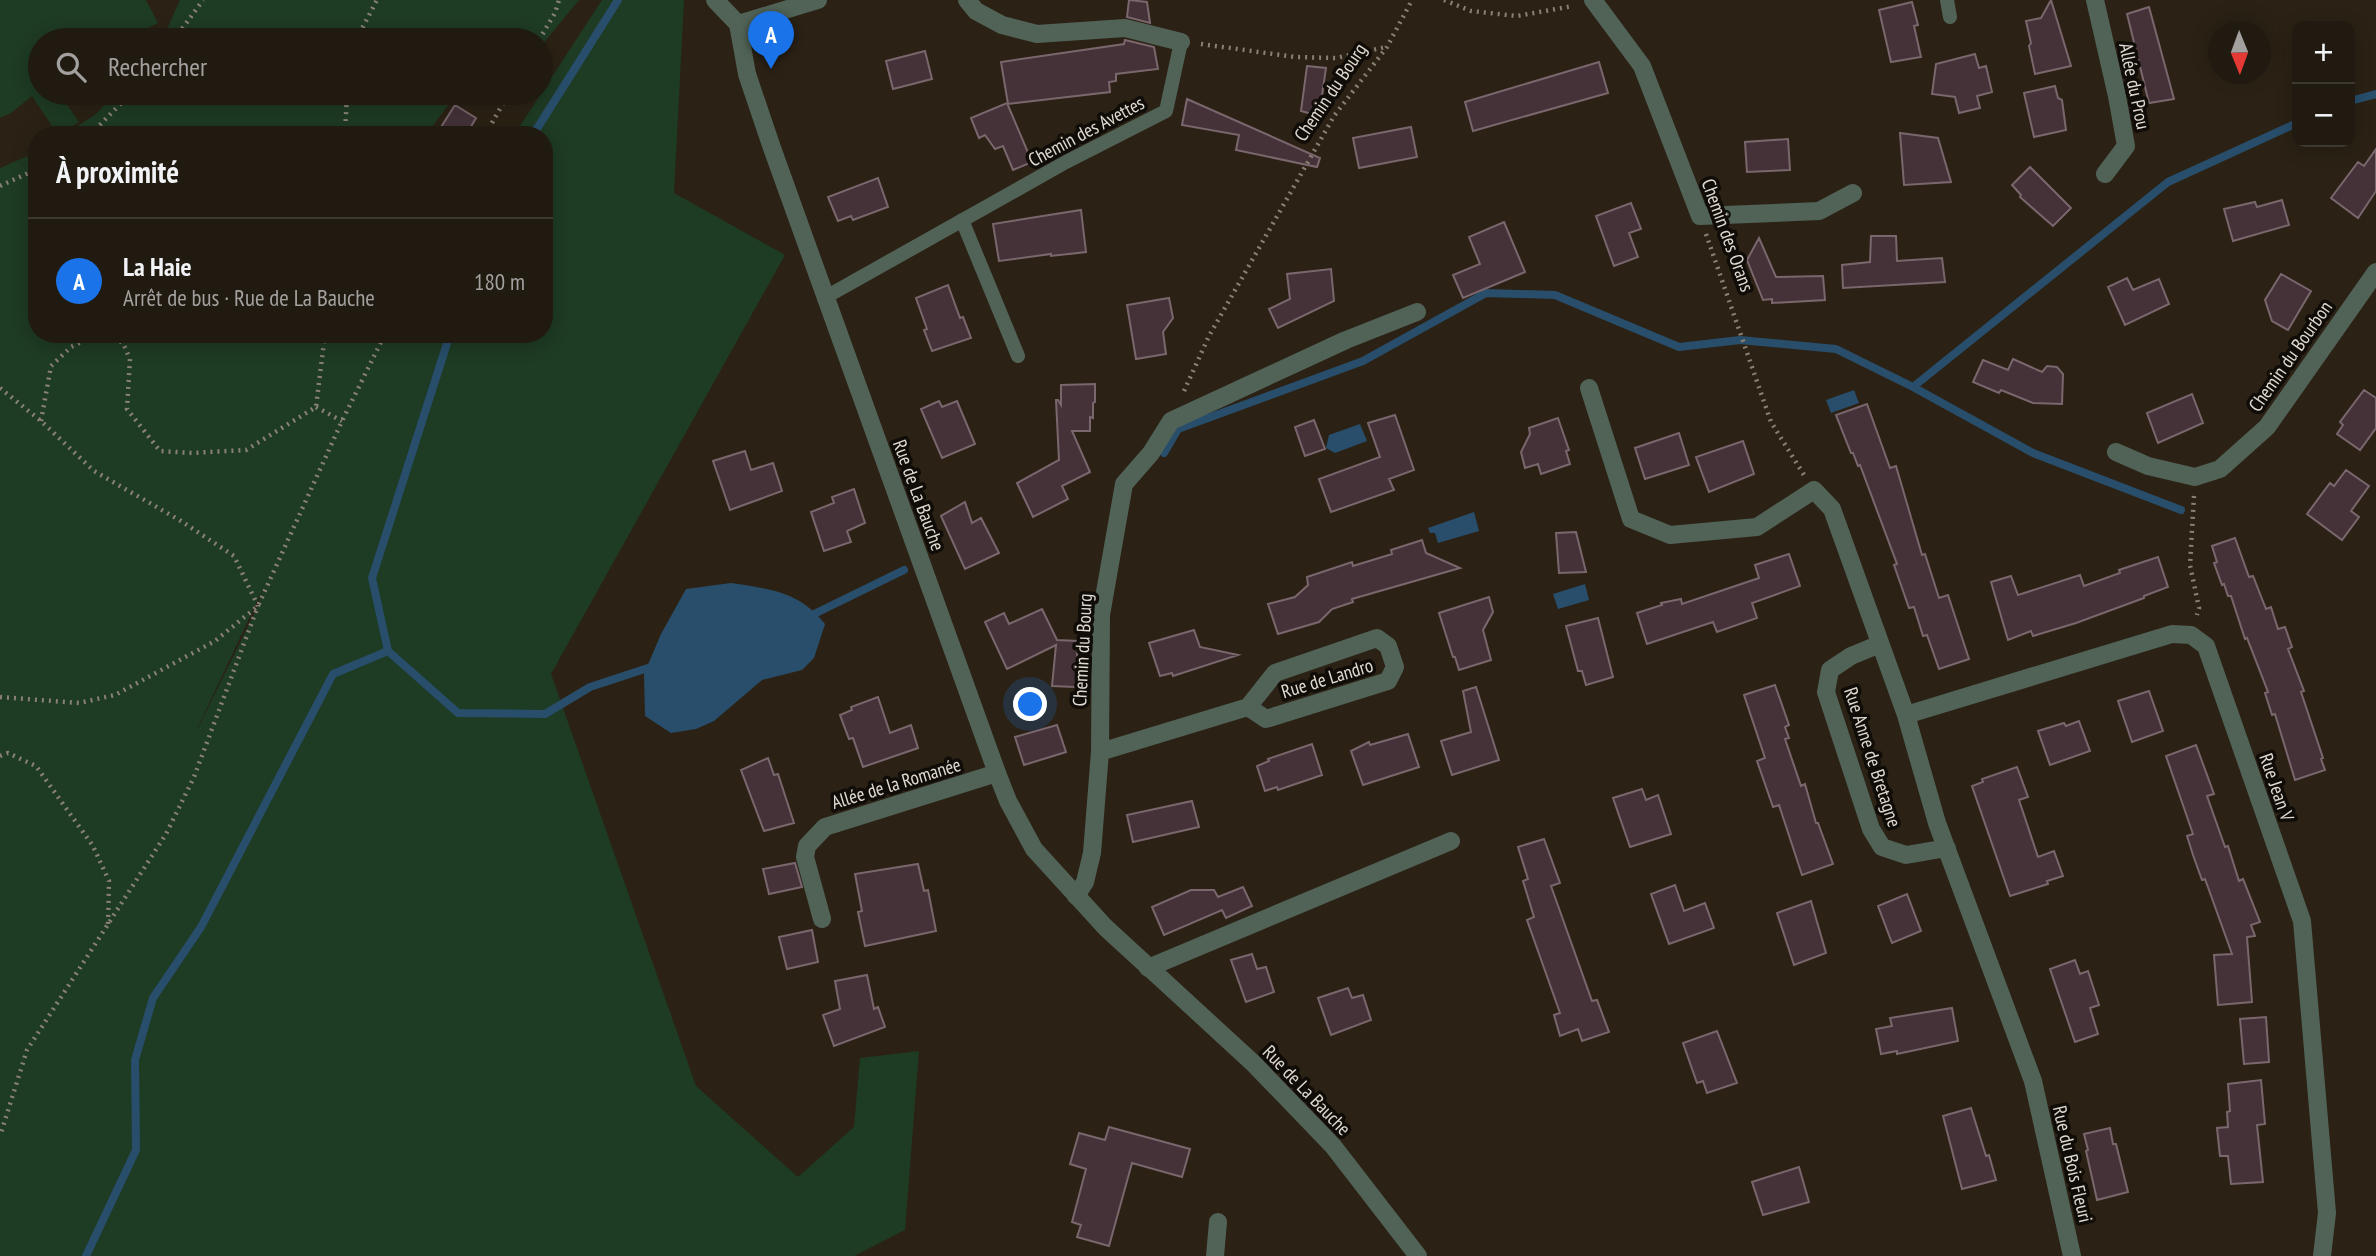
<!DOCTYPE html>
<html lang="fr">
<meta charset="utf-8">
<style>
:root{--surface:#201a10;--page:#2d271e;--text:#f1f3f6;--muted:#a2a19f;--line:#3d3830;--accent:#1a73e8}
body{margin:0;font-family:"PT Sans Narrow",sans-serif;background:var(--page);color:var(--text)}
.controls{position:absolute;right:21px;top:21px;display:grid;overflow:hidden;border-radius:14px;box-shadow:0 4px 18px #0003}
.controls button{width:63px;height:63px;display:grid;place-items:center;padding:0;border:0;border-bottom:2px solid var(--line);background:var(--surface);color:var(--text);font:35px sans-serif}
.compass{position:absolute;left:2208px;top:21px;width:63px;height:63px;border-radius:50%;background:var(--surface);box-shadow:0 4px 18px #0003;rotate:179deg}
.you{position:absolute;left:1031px;top:705px;width:24px;height:24px;margin:-18px;border:5px solid #fff;border-radius:50%;background:#1a73e8;box-shadow:0 0 0 10px #1a73e833}
.badge{display:grid;place-items:center;width:46px;height:46px;border-radius:50%;background:var(--accent);color:#fff;font-size:23px;font-weight:700}
.pin{position:absolute;translate:-50% -58px;filter:drop-shadow(0 2px 4px #0008)}
.pin::after{content:'';position:absolute;top:37px;width:24px;height:21px;background:inherit;clip-path:polygon(0 0,100% 0,50% 100%)}
.list{margin:0;padding:0;list-style:none}
h2{display:flex;justify-content:space-between;align-items:center;height:91px;margin:0;padding:0 28px;font-size:30px}
h2 small{font-size:23px;font-weight:400;color:var(--muted)}
.list li{display:grid;grid-template-columns:46px 1fr auto;gap:21px;align-items:center;box-sizing:border-box;height:126px;padding:0 28px;border-top:2px solid var(--line)}
.list b{display:block;font-size:26px;white-space:nowrap}
.list p{margin:0;font-size:23px;white-space:nowrap;color:var(--muted)}
.list em{font-size:23px;font-style:normal;color:var(--muted)}
.icon{flex:none;width:38px;height:38px;fill:none;stroke:currentColor;stroke-width:2;stroke-linecap:round;stroke-linejoin:round}
.map{position:relative;flex:none;width:2376px;height:1256px;overflow:hidden}
.search{position:absolute;background:var(--surface);box-shadow:0 4px 18px #0003;left:28px;top:28px;width:525px;height:77px;display:flex;align-items:center;gap:18px;box-sizing:border-box;padding:0 24px;border-radius:38px;color:var(--muted);font-size:26px}
.panel{position:absolute;background:var(--surface);box-shadow:0 4px 18px #0003;left:28px;top:126px;width:525px;height:217px;border-radius:28px}
.map>svg:first-child{display:block}
</style>
<div class="map">
<svg width="2376" height="1256" viewBox="0 0 2376 1256">
<rect width="100%" height="100%" fill="#2b2215"/>
<path fill="#1e3b24" fill-rule="evenodd" d="M0 0H146L158 23 123 40H40V93H59L79 122 58 135 32 96 11 113 0 118Z
M180 0H579L541 46V40H162Z
M602 0H684L674 193 785 255 551 674 696 1086 798 1177 854 1127 860 1058 919 1051 905 1230 854 1256H0V168L37 152V334H544V135H514ZM263 589 258 606 198 728V727Z
M116 93H457L426 135H64L96 114Z"/>
<path fill="#284e6b" d="M1854 390 1859 403 1831 413 1826 400Z
M1360 424 1367 441 1335 453 1326 448 1329 435Z
M1474 512 1479 531 1438 543 1435 533H1430L1428 528Z
M731 583C769 589 799 591 825 624L814 658 802 670 762 680 714 721 696 729 671 733 645 716 644 674 661 634 686 589Z
M1585 584 1589 600 1558 609 1553 594Z"/>
<g fill="none" stroke-linecap="round" stroke-linejoin="round">
<path stroke="#284e6b" stroke-width="8" d="M2350 101 2376 94
M533 135 618 0
M450 334 372 578 388 651 458 713 545 714 590 687 654 666
M1913 387 2033 453 2181 510
M1164 453 1178 429 1363 361 1486 293 1555 295 1679 347 1740 340 1836 349 1913 387 2168 182 2297 123
M810 616 904 570
M86 1256 136 1150 135 1060 153 998 201 927 333 674 388 651"/>
</g>
<path fill="#443238" stroke="#7a666d" stroke-width="2" d="M1129 0 1147 2 1150 23 1127 17Z
M2051 0 2071 66 2035 74 2029 46 2031 43 2026 21 2041 18Z
M1912 2 1918 25 1914 26 1921 57 1891 62 1879 10Z
M2149 7 2174 99 2149 103 2127 14Z
M1125 40 1154 47 1158 69 1116 74V81L1109 82 1110 92 1008 104 1001 62 1124 44Z
M925 51 932 79 893 89 886 61Z
M1975 54 1979 68 1986 66 1992 92 1977 96 1980 108 1959 113 1955 97 1932 94 1936 64Z
M1599 62 1608 93 1473 131 1465 102Z
M1307 66 1326 68 1319 116 1301 111Z
M2055 86 2058 98 2062 100 2066 130 2034 137 2024 93Z
M1187 99 1320 158 1317 167 1236 150 1239 135 1182 125Z
M1007 103 1032 162 1013 170 1003 146 995 149 985 135 979 138 971 118Z
M455 105 476 118 466 135H436Z
M1411 127 1417 157 1359 168 1353 138Z
M1900 133 1938 138 1951 182 1904 185Z
M1788 139 1790 170 1747 172 1745 142Z
M2376 149V191L2358 218 2331 198 2358 162 2364 166Z
M2030 167 2071 208 2053 226 2020 197 2021 195 2012 185Z
M878 178 888 207 853 220 851 216 838 221 828 197Z
M2282 200 2289 225 2233 241 2224 209 2255 202 2257 207Z
M1631 203 1641 229 1629 233 1638 257 1614 266 1596 216Z
M1081 210 1086 252 1051 256V254L999 261 993 224Z
M1504 222 1525 272 1463 298 1453 275 1480 264 1469 237Z
M1871 236H1896L1897 261 1942 258 1945 282 1843 288 1842 265 1870 262Z
M1759 238 1776 277 1823 276 1825 300 1772 303V299L1763 300 1747 260Z
M1331 269 1334 301 1278 328 1269 309 1290 299 1287 274Z
M2281 274 2311 291 2288 330 2272 321 2265 300Z
M2127 278 2133 290 2159 279 2169 304 2125 325 2108 287Z
M948 285 960 318 963 317 971 338 932 351 924 330 927 329 916 298Z
M1169 298 1173 318 1163 332 1166 354 1136 359 1127 305Z
M2013 359 2042 372 2047 366 2057 367 2063 374 2062 404 2033 403 2001 390 1999 393 1973 382 1983 360 2008 370Z
M1095 384V402L1093 403V418L1090 417V431H1072L1090 472 1062 486 1068 499 1033 517 1017 483 1059 460 1056 400H1058L1061 405V385Z
M2364 390 2376 398V428L2360 450 2337 434 2343 425 2340 422Z
M2192 394 2203 423 2158 443 2147 413Z
M939 401 942 407 957 401 975 444 942 458 921 409Z
M1867 404 1890 468 1896 466 1922 555 1925 554 1939 598 1948 595 1969 659 1939 669 1927 635 1923 636 1914 607 1909 608 1894 565 1897 564 1860 465 1858 466 1853 453H1851L1836 415Z
M1395 415 1414 470 1389 479 1394 490 1331 512 1319 479 1380 457 1368 423Z
M1558 418 1569 450 1566 451 1570 464 1541 474 1538 464 1525 468 1521 452 1530 434 1529 428Z
M1314 420 1325 449 1305 456 1295 427Z
M1679 433 1689 465 1645 479 1635 448Z
M1743 441 1754 474 1709 492 1696 457Z
M745 451 751 470 773 463 782 491 730 510 713 461Z
M2346 470 2369 486 2351 511 2359 517 2342 540 2307 514 2330 483 2334 486Z
M854 489 865 523 847 531 851 542 824 551 811 512 834 503 832 497Z
M965 502 972 523 981 518 999 553 965 569 941 516Z
M1576 532 1586 572 1559 573 1556 533Z
M2235 538 2249 577 2253 576 2266 609 2271 607 2278 629 2285 627 2292 647 2288 649 2304 691 2301 692 2323 758 2321 759 2325 770 2295 780 2275 714 2272 715 2265 693 2268 692 2247 638 2245 639 2231 596H2228L2224 584 2222 585 2214 563 2217 562 2212 546Z
M1422 540 1426 553 1460 568 1352 599 1353 602 1332 609 1319 622 1278 634 1268 604 1295 597 1308 585 1307 577 1352 562 1353 566 1392 554 1391 550Z
M1789 554 1800 586 1752 603 1757 618 1717 632 1713 622 1647 644 1637 613 1662 605 1661 603 1681 599 1682 604 1759 578 1755 565Z
M2158 557 2168 587 2144 596V598L2076 623 2033 636 2031 631 2008 640 1991 582 2011 576 2018 595 2080 575 2084 586 2120 573 2119 570Z
M1489 597 1493 612 1483 630 1491 660 1459 670 1455 657H1453L1439 613Z
M1042 609 1057 640 1078 641 1075 687 1052 686 1056 645 1007 669 985 622 1004 613 1009 624Z
M1598 618 1613 677 1586 685 1582 671H1578L1566 626Z
M1194 630 1200 647 1238 655 1173 676 1172 673 1160 676 1149 643Z
M1775 685 1789 725 1785 727 1789 738 1785 739 1801 786 1805 784 1816 823H1818L1833 864 1802 875 1779 805 1773 807 1757 761 1765 758 1744 695Z
M1476 687 1499 760 1452 775 1441 741 1471 732 1463 691Z
M2149 691 2163 731 2132 742 2118 701Z
M878 697 890 733 911 725 918 748 863 767 853 738 849 739 840 715 852 710 851 707Z
M2079 721 2090 751 2050 765 2038 731 2064 723 2066 726Z
M1057 725 1066 752 1024 765 1015 737Z
M1408 734 1419 767 1363 785 1351 751 1369 742 1370 745Z
M1312 744 1322 775 1278 790 1277 787 1265 791 1257 766 1269 761 1268 759Z
M2196 745 2214 794 2207 796 2225 847 2228 846 2239 881 2243 879 2260 922 2251 925 2255 936 2247 937 2252 1002 2218 1005 2214 955 2232 954 2205 879 2202 880 2193 855 2187 836 2193 834 2166 756Z
M768 758 774 775 778 774 794 823 764 831 741 770Z
M2017 767 2028 797 2019 800 2038 857 2054 851 2063 876 2047 881 2048 884 2010 896 1972 786 1983 782 1982 779Z
M1642 789 1646 800 1658 795 1671 834 1630 847 1613 798Z
M1192 801 1199 827 1133 842 1127 815Z
M1544 839 1560 883 1551 886 1592 1001 1597 1000 1609 1032 1582 1041 1578 1029 1560 1036 1554 1015 1560 1013 1527 920 1534 917 1523 881 1528 879 1518 847Z
M795 863 802 887 769 894 763 869Z
M918 864 924 891 928 890 936 931 865 946 858 912 862 911 855 874Z
M1675 885 1684 911 1705 903 1714 928 1669 944 1651 894Z
M1243 887 1252 906 1226 918 1222 910 1164 935 1152 907 1191 890H1214L1218 897Z
M1907 894 1921 931 1892 943 1878 906Z
M1811 901 1826 953 1794 965 1777 913Z
M812 930 818 962 787 969 779 937Z
M1252 954 1257 969 1266 967 1274 992 1246 1002 1231 960Z
M2075 960 2080 974 2088 971 2099 1005 2090 1008 2098 1034 2075 1042 2050 969Z
M867 975 874 1009 878 1007 885 1027 834 1046 823 1015 840 1009 835 981Z
M1348 988 1352 998 1363 995 1371 1020 1331 1035 1318 998Z
M1952 1008 1958 1041 1897 1054V1051L1881 1054 1876 1029 1892 1026 1890 1018Z
M2266 1017 2269 1062 2244 1064 2240 1019Z
M1717 1031 1737 1083 1707 1093 1703 1081 1697 1083 1683 1043Z
M2261 1080 2265 1124 2257 1125 2263 1182 2231 1184 2228 1156H2220L2217 1128 2228 1127 2227 1112 2230 1111 2228 1084Z
M1971 1108 1986 1156 1989 1155 1996 1180 1962 1189 1943 1116Z
M1109 1127 1190 1149 1182 1177 1132 1163 1109 1246 1077 1237 1081 1225 1072 1222 1086 1169 1070 1164 1079 1133 1105 1140Z
M2110 1128 2113 1144H2116L2128 1192 2097 1200 2086 1151 2088 1150 2084 1134Z
M1799 1167 1809 1202 1763 1215 1752 1182Z"/>
<g fill="none" stroke-linecap="round" stroke-linejoin="round">
<path stroke="#898176" stroke-width="4.5" stroke-dasharray="2 5" stroke-linecap="butt" d="M1444 0 1471 11 1517 16 1573 6
M174 40 203 0
M356 40 377 0
M539 40 555 13 559 0
M1201 44 1295 57 1336 58 1386 47
M90 135 131 93
M345 135 347 93
M485 135 509 93
M0 186 37 169
M1706 234 1771 422 1804 475
M108 334 123 343 130 359 127 409 160 451 192 453 246 450 316 407 325 334
M0 388 41 421 94 471 181 521 234 556 258 606 194 777 166 834 27 1050 0 1136
M1184 391 1209 336 1334 116 1387 47 1412 0
M316 407 342 421
M41 421 51 366 71 347 97 334
M2194 496 2190 565 2199 608 2197 615
M0 697 79 703 115 695 215 641 258 606 342 421 385 334
M0 756 8 753 36 766 93 846 109 881 108 925"/>
<path stroke="#516357" stroke-width="14" d="M1947 0 1950 17
M962 220 1018 356
M824 298 1066 162 1166 111 1181 42"/>
<path stroke="#516357" stroke-width="18" d="M967 0 976 11 1002 25 1037 34 1125 28 1181 42
M1593 0 1642 66 1700 216 1819 211 1853 193
M2095 0 2117 96 2126 146 2105 174
M738 24 818 0
M1589 388 1631 519 1670 535 1757 527 1814 490 1832 509 1906 715 1937 823 2033 1081 2072 1256
M2116 452 2148 466 2195 477 2220 469 2267 427 2376 272
M1880 644 1851 656 1830 670 1826 692 1871 829 1882 847 1906 855 1947 848
M1906 715 2172 634 2191 635 2206 646 2302 921 2327 1213 2322 1256
M1100 752 1248 707 1275 673 1377 638 1388 646 1395 667 1388 681 1266 719 1248 707
M1076 896 1085 882 1092 853 1100 752 1101 615 1124 484 1151 453 1171 421 1346 340 1417 312
M822 919 805 857 807 846 825 827 997 773
M1148 968 1451 841
M1215 1256 1218 1222"/>
<path stroke="#516357" stroke-width="18" d="M715 0 738 24 747 74 772 148 997 773 1008 801 1034 849 1105 927 1253 1063 1333 1146 1418 1256"/>
</g>
<g text-anchor="middle" dominant-baseline="central" stroke-width="7" stroke-linejoin="round" paint-order="stroke">
<g font-size="19" fill="#e0dad1" stroke="#100c07">
<text transform="translate(2135 86) rotate(78)">Allée du Prou</text>
<text transform="translate(1330 92) rotate(-56)">Chemin du Bourg</text>
<text transform="translate(1086 131) rotate(-28)">Chemin des Avettes</text>
<text transform="translate(1728 235) rotate(70)">Chemin des Orans</text>
<text transform="translate(2290 356) rotate(-55)">Chemin du Bourbon</text>
<text transform="translate(919 495) rotate(70)">Rue de La Bauche</text>
<text transform="translate(1082 650) rotate(-87)">Chemin du Bourg</text>
<text transform="translate(1327 678) rotate(-17)">Rue de Landro</text>
<text transform="translate(1873 757) rotate(72)">Rue Anne de Bretagne</text>
<text transform="translate(896 783) rotate(-17)">Allée de la Romanée</text>
<text transform="translate(2277 787) rotate(71)">Rue Jean V</text>
<text transform="translate(1307 1090) rotate(46)">Rue de La Bauche</text>
<text transform="translate(2073 1164) rotate(77)">Rue du Bois Fleuri</text>
</g>
</g>
</svg>
<div class="controls">
<button>+</button>
<button>−</button>
</div>
<svg class="compass" viewBox="-18 -18 36 36"><path d="M0-13l5 13h-10z" fill="#e53935"/><path d="M0 13l5-13h-10z" fill="#a2a19f"/></svg>
<div class="you"></div>
<div class="pin badge" style="left:771px;top:69px">A</div>
<div class="search"><svg class="icon" aria-label="search" viewBox="0 0 24 24"><circle cx="10" cy="10" r="6"/><path d="M15 15l6 6"/></svg>Rechercher</div>
<section class="panel">
<h2>À proximité<small></small></h2>
<ul class="list">
<li><span class="badge">A</span><div><b>La Haie</b><p>Arrêt de bus · Rue de La Bauche</p></div><em>180 m</em></li>
</ul>
</section>
</div>
